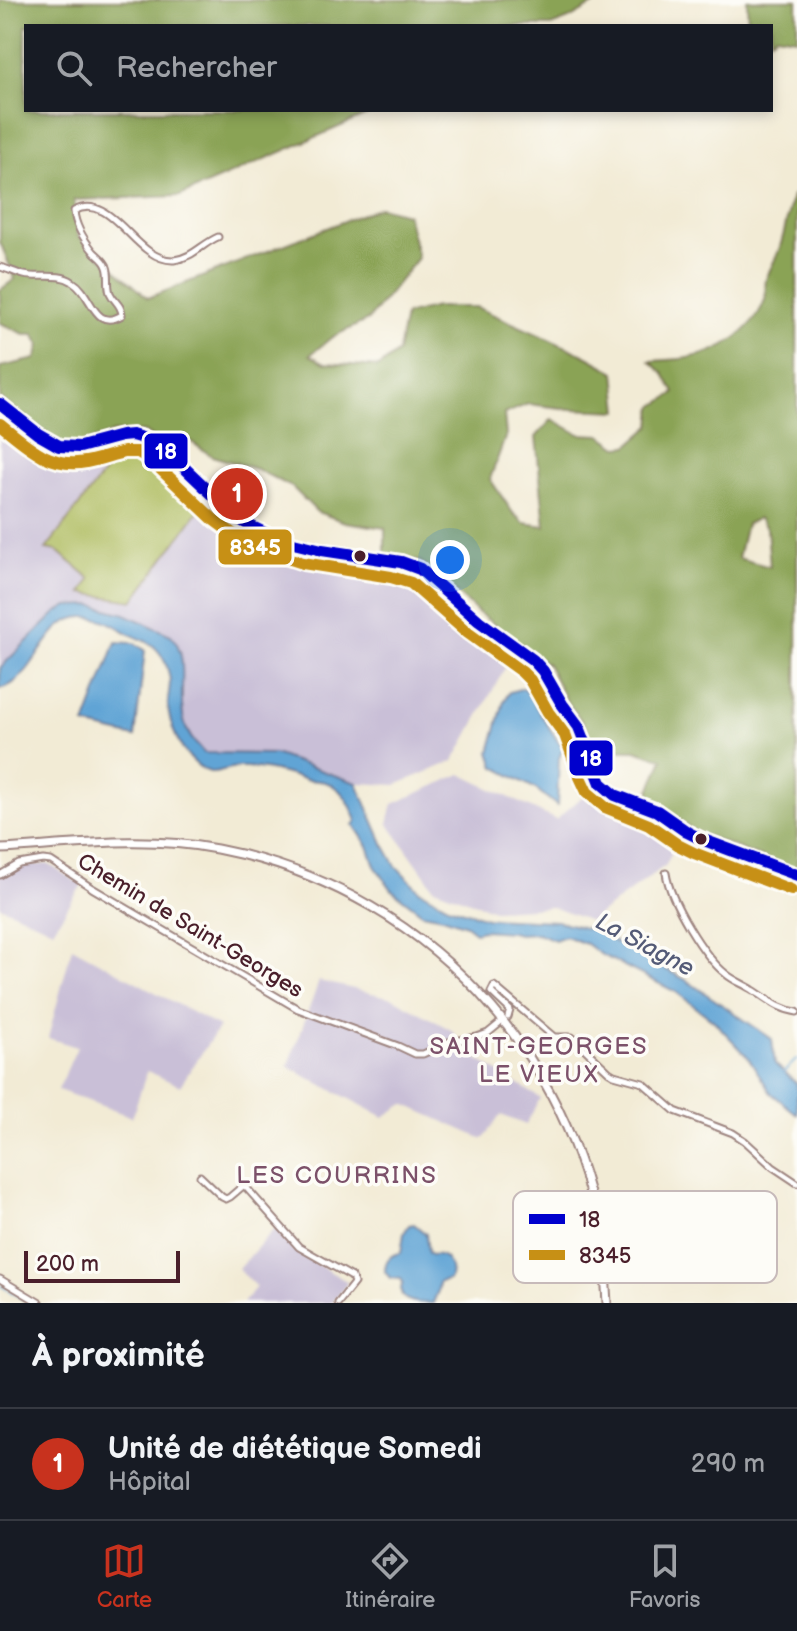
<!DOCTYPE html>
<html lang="fr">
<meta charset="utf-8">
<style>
:root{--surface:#171b24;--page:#242831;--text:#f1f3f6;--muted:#9ea1a6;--line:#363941;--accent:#c8321e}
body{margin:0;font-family:"Balsamiq Sans",sans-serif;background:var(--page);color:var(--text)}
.scale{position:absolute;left:24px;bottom:20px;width:156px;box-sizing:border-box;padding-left:8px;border:4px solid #4a1f2b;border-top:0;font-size:22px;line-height:28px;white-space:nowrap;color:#4a1f2b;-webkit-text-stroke:6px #fdfcf7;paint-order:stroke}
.you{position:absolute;left:450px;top:560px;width:28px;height:28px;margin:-20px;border:6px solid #fff;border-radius:50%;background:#1a73e8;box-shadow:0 0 0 12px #1a73e833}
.badge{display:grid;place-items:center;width:52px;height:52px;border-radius:50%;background:var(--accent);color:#fff;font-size:26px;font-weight:700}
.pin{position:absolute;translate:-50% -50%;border:4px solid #fff;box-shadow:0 2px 8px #0006}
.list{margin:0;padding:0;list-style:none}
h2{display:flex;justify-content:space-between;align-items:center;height:104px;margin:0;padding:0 32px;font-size:34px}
h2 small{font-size:26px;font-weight:400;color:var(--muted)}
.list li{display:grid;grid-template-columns:52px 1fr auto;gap:24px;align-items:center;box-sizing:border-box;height:112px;padding:0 32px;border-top:2px solid var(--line)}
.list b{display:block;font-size:30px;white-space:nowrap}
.list p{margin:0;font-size:26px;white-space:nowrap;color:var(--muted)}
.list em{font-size:26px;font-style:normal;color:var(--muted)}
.icon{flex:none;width:44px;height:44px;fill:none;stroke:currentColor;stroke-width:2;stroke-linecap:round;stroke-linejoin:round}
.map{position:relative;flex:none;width:797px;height:1303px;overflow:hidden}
.search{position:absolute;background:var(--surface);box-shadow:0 4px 12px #0003;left:24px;right:24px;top:24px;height:88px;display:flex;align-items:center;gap:20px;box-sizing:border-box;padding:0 28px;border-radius:0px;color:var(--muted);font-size:30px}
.sheet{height:216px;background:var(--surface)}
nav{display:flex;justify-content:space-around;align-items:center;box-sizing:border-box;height:112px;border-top:2px solid var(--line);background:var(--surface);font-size:22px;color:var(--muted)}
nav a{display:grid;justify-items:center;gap:4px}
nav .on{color:var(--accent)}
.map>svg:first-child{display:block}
</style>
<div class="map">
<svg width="797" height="1303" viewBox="0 0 797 1303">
<rect width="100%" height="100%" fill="#fdfcf7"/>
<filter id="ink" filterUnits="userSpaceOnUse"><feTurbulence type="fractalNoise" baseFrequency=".0125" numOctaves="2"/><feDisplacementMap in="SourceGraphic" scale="16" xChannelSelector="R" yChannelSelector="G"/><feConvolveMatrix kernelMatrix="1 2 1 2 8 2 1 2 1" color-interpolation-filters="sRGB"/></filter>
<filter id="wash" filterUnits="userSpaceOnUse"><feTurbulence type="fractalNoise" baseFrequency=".006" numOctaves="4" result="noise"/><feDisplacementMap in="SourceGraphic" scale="32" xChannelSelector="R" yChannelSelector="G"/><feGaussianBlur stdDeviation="1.8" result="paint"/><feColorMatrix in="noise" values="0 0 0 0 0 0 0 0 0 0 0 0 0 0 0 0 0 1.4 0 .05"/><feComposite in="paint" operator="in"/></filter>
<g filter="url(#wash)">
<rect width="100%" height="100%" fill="#f2ebd5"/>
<path fill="#c9bfd7" d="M0 414 58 456 83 454 112 445 145 450 164 460 186 484 238 522 268 540 300 551 401 568 431 586 473 624 513 653 454 761 396 785 357 783 274 754 204 753 190 738 183 720 181 653 171 635 125 614 92 605 21 650 0 668Z
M461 774 556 820 594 786 671 823 678 839 666 865 590 921 552 907 494 910 434 888 388 823 393 804Z
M48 864 82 885 53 930 0 906V873L8 875 21 866Z
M72 947 219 1027 180 1086 147 1071 132 1117 58 1090 77 1047 48 1038Z
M319 981 393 998 453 1031 465 1051 540 1098 526 1125 501 1115 483 1139 404 1104 384 1117 288 1067Z
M276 1227 296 1252 348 1282 332 1303H243L256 1287 238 1269Z"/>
<path fill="#adbb5d" stroke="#7c6d44" stroke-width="2" d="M119 453 155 464 204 503 133 601 82 593 91 579 57 551 46 549Z"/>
<path fill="#8aa354" stroke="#6a6140" stroke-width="2" fill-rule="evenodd" d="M0 0H602L569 19 551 26H26V110H378L180 196 74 200 78 236 148 298 380 207 407 214 418 258 368 320 332 337 310 355 325 363 379 367 398 352 405 315 436 307H476L582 354 615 372 619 411 570 409 528 404 504 414 506 435 490 479 513 513 524 523 545 526 536 437 552 419 579 434 601 435 618 447 628 446 651 426 653 407 675 393 664 374 650 361C662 360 675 360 687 358 719 353 752 333 764 302 768 294 764 287 766 279 770 269 775 260 779 250 785 232 788 214 792 196L797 195V871L694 831 662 807 646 800 663 759 635 750H595L584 724 566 700 547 664 480 614 421 562 385 554V528L345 522 317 512 292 487 256 469 212 456 187 439 169 449 144 432H114L82 444 59 443 0 398V367L36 359 40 345 34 334H24L0 323V290L15 279 0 242ZM759 518 767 529 770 567 738 558 746 524Z
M747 0H797V38L776 35 771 39V26H748Z"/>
<path fill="#60a4d5" stroke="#556280" stroke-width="2" d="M92 605 125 614 171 635C191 657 177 694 184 721 187 735 195 743 204 753L274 754 357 783 383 843 396 866 419 890 448 906 487 918 557 921 593 930 686 980 772 1039 775 1064 797 1084V1114L771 1093 748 1057 714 1021 676 992 600 954 586 944 565 936 555 940 537 933 518 934 511 932 483 930 475 932 466 925 443 917 422 913 393 891 375 866 368 846 354 825 357 821C352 807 343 789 328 783 321 780 312 781 304 779 283 773 260 766 238 767 217 769 212 780 193 761 179 748 170 726 168 707 167 699 170 690 170 682 169 669 163 653 152 645 145 640 137 638 130 634 114 625 104 617 85 617 44 616 38 680 0 689V668L56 613 68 606Z
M116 642 134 643 145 650 135 737 85 725Z
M524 688 563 749 559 758 557 806 536 789 495 767 490 752 504 701 509 692Z
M414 1224 426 1234 428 1253 431 1255C446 1252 454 1267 449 1280L439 1282 438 1291 433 1303C417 1303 394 1303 403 1282L401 1279 390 1278 385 1272C385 1261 390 1254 401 1253L404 1233 409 1225Z"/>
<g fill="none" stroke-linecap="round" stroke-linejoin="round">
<path stroke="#60a4d5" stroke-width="2" d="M784 1072 797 1059
M0 1285 30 1303"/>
</g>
</g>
<g filter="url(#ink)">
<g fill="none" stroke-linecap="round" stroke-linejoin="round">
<g stroke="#9e8580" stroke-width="9">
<path id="minor" d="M0 267C8 269 16 273 24 275 40 279 58 272 73 282 93 294 93 332 122 315 122 305 114 302 110 293 107 285 110 275 107 267 105 260 99 257 94 252 85 241 75 225 74 211 113 190 135 262 174 260 192 258 202 244 218 237
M666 873C670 901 704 957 726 974 734 981 744 984 753 990 768 999 779 1010 797 1012
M0 875 19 864 43 860 51 861 92 888 298 1009 398 1046 415 1054H423L449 1042 477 1037 488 1033 499 1024
M494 986 554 1037H572L609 1072 614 1075 643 1083 675 1111 733 1133 745 1141 773 1167 797 1183
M494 986 491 992 510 1010 508 1017
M200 1176 222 1197 226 1199 230 1197 244 1185 299 1247 352 1277 354 1283 338 1303
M0 1279 40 1303"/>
</g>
<g stroke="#9e8580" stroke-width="11">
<path id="tertiary" d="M0 849C72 845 145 835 217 849 440 892 597 1077 607 1303"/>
</g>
<g stroke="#9e8580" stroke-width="12">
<path id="secondary" d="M0 404C14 414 45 442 59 446 88 455 114 428 142 437 160 443 173 457 186 470 205 490 226 512 250 526 285 548 327 551 367 557 385 560 403 560 420 569L479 621 533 660 543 671 562 704 579 727 587 745 595 771 601 783 615 795 637 802 657 811 687 832 701 839 797 875"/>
</g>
<use href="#minor" stroke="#fff" stroke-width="5"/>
<use href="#tertiary" stroke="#fff" stroke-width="7"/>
<use href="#secondary" stroke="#f6e9c3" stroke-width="8"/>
<g stroke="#fdfcf7" stroke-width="18">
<path id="bus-1" d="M0 404 38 434 59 446 80 447 121 436 132 435 149 440 171 455 233 514 250 526 277 539 322 550 401 562 420 569 479 621 533 660 543 671 562 704 579 727 601 783 615 795 657 811 687 832 701 839 797 875"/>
</g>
<g stroke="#fdfcf7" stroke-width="18">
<path id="bus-2" d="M0 424C26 445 50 469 86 462 99 460 111 455 124 452H138L151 460 214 520 233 534 257 548 303 563 391 577 411 583 468 633 522 672 530 680 548 712 565 735 580 777 587 792 605 807 649 825 678 845 694 853 791 890"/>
</g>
<use href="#bus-1" stroke="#0000cd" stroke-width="12"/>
<use href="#bus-2" stroke="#c79015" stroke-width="12"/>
</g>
</g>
<g fill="#4a1f2b" stroke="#fdfcf7" stroke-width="3">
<circle cx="360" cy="556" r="7"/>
<circle cx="701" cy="839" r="7"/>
</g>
<g text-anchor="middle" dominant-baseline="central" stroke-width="7" stroke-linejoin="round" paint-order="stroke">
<g font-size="22" fill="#4a1f2b" stroke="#fdfcf7">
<text transform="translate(190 926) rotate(31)">Chemin de Saint-Georges</text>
</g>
<g font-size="24" font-style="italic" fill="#545b77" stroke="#fdfcf7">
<text transform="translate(645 945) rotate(28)">La Siagne</text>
</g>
<g font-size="24" letter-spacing="2" fill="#7c516a" stroke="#fdfcf7">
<text x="539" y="1046">SAINT-GEORGES<tspan x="539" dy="28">LE VIEUX</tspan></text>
<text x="337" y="1175">LES COURRINS</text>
</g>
</g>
<rect x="513" y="1191" width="264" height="92" rx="12" fill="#fdfcf7" stroke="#c7baba" stroke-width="2"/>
<rect x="529" y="1214" width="36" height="10" fill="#0000cd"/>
<rect x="529" y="1250" width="36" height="10" fill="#c79015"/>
<g font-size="22" fill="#4a1f2b">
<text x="579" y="1227">18</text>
<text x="579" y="1263">8345</text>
</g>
<g stroke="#fdfcf7" stroke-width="3">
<rect x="143" y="432" width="46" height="38" rx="8" fill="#0000cd"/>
<rect x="217" y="528" width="76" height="38" rx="8" fill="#c79015"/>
<rect x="568" y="739" width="46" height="38" rx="8" fill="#0000cd"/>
</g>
<g font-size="22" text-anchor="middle" font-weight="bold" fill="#fff">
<text x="166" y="459">18</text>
<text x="255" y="555">8345</text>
<text x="591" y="766">18</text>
</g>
</svg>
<div class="scale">200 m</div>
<div class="you"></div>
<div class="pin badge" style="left:237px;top:494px">1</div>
<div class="search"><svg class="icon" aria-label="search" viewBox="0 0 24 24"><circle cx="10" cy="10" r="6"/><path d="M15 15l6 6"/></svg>Rechercher</div>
</div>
<section class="sheet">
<h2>À proximité<small></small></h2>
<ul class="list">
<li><span class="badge">1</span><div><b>Unité de diététique Somedi</b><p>Hôpital</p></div><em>290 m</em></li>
</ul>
</section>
<nav>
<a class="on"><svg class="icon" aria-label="map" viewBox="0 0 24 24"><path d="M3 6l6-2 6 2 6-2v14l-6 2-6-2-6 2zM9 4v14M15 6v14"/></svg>Carte</a>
<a><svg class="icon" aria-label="directions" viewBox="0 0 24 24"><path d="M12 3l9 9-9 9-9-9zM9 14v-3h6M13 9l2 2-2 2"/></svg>Itinéraire</a>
<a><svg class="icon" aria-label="saved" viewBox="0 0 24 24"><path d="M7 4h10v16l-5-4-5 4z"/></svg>Favoris</a>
</nav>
